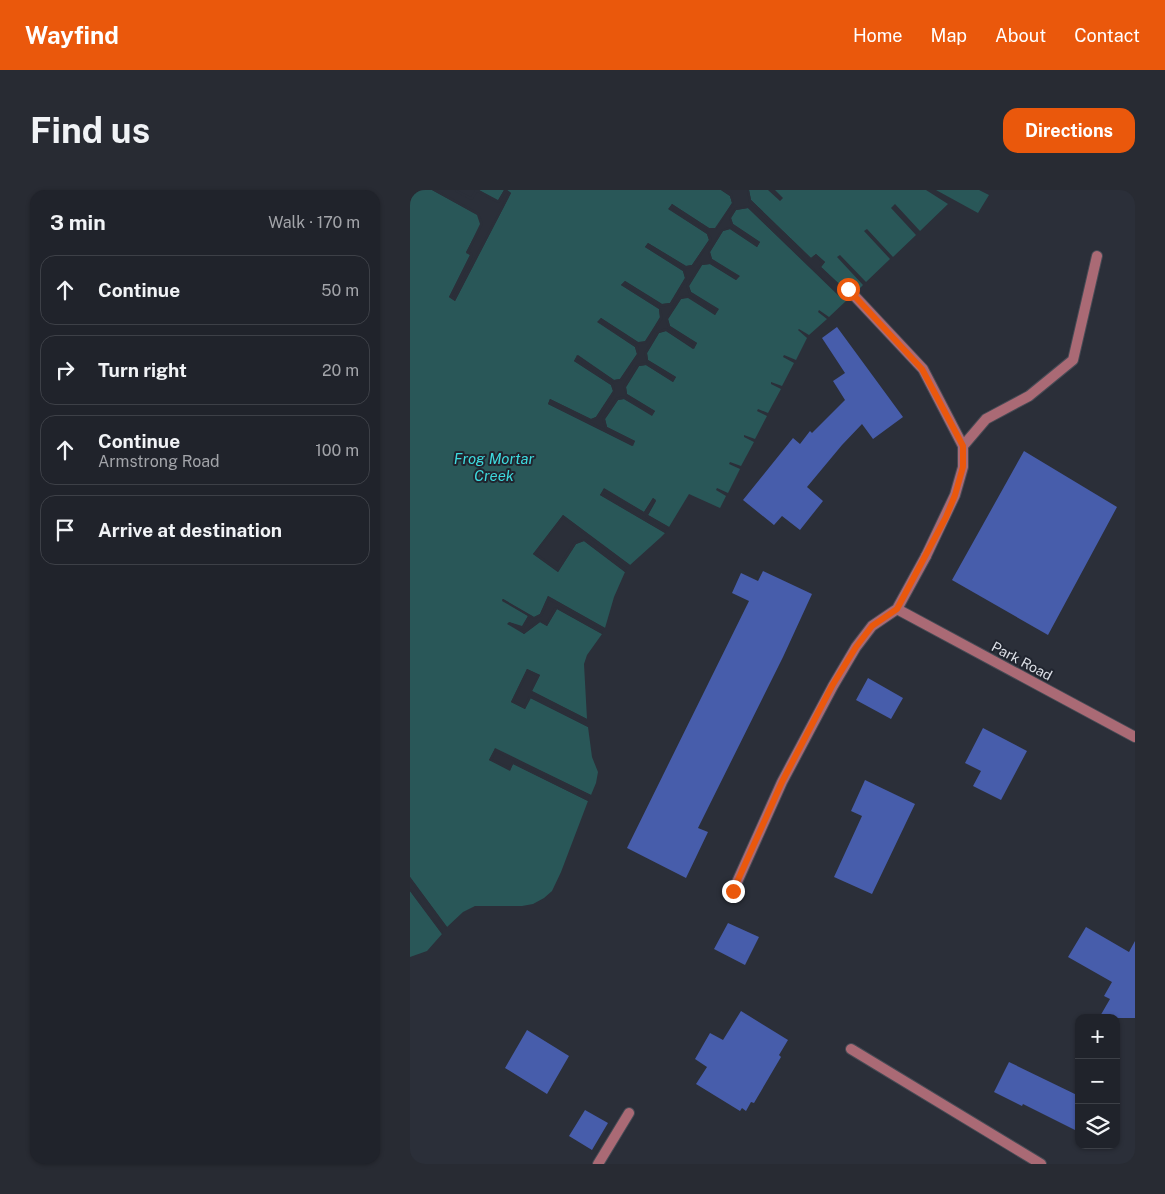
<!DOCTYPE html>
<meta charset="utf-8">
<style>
:root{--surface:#20232b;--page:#282b33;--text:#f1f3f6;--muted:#a2a4a9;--line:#3d4047;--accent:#ea580c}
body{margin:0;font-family:"Public Sans",sans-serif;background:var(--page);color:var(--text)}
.controls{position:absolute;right:15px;bottom:15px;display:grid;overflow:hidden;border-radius:10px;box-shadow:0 1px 4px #0004}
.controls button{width:45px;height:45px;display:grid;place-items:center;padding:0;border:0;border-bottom:1px solid var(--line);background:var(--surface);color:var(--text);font:25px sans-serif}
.stop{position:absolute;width:15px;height:15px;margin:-11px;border:4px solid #ea580c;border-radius:50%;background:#fff}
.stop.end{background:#ea580c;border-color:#fff;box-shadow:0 1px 5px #0008}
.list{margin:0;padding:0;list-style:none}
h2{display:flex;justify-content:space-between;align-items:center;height:65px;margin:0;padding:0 20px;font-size:21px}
h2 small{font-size:16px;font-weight:400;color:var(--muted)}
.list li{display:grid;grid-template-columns:32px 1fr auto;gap:15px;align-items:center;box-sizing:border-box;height:70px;margin:0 10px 10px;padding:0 10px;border:1px solid var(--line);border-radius:15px}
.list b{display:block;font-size:19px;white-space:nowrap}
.list p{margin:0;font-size:16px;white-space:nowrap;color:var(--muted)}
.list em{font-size:16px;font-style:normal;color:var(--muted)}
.icon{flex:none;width:28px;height:28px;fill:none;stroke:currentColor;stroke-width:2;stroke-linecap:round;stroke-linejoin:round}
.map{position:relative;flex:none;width:725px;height:974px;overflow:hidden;border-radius:15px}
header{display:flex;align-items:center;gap:30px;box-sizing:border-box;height:70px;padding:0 25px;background:var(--accent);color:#fff}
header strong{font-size:24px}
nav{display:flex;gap:28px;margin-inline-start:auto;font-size:18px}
.intro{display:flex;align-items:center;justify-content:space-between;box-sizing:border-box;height:120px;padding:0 30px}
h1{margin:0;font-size:35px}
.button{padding:12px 22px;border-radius:15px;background:var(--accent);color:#fff;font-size:18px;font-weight:700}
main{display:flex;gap:30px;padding:0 30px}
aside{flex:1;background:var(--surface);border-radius:15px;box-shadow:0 1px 4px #0004}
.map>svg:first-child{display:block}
</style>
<header>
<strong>Wayfind</strong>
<nav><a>Home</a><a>Map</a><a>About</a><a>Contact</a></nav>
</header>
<div class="intro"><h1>Find us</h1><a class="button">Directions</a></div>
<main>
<aside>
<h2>3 min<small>Walk · 170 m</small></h2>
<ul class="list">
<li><svg class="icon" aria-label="ahead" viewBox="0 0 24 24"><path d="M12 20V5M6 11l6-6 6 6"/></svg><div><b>Continue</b></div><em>50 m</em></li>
<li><svg class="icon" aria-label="right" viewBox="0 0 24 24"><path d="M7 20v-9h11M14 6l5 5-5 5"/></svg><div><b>Turn right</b></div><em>20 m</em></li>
<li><svg class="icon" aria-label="ahead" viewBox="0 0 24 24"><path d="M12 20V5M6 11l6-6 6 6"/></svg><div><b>Continue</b><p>Armstrong Road</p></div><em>100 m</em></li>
<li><svg class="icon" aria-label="arrive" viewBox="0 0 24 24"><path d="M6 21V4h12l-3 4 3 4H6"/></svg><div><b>Arrive at destination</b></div></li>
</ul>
</aside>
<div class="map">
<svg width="725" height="974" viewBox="0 0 725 974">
<rect width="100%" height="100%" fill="#2b2f39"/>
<path fill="#295758" d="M0 0H22L68 25 71 34 56 62 60 65 39 107 45 111 101 3 97 0H311L320 6 322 13 306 38H299L262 14 259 19 297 44 299 50 282 75 276 76 238 53 235 57 273 81 275 88 260 113 252 114 215 91 211 95 249 119 250 127 235 152H228L191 128 188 132 225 157 227 164 210 189 204 190 168 165 164 171 201 195 203 201 186 227 181 229 140 209 138 214 222 256 225 251 197 237 195 229 208 210 214 209 242 225 245 221 217 204 216 197 229 176 236 175 263 192 266 187 238 170 237 163 249 143 256 141 283 159 287 153 260 136 258 129 271 109 278 107 305 125 308 119 281 102 279 96 292 75 300 74 326 90 329 86 302 69 300 62 313 41 320 39 347 57 350 52 323 34 321 28 326 20 338 18 431 108 433 107 437 110 419 127 409 120 408 122 417 129 399 145 389 139 388 140 397 148 386 170 374 165 373 167 384 173 372 196 361 192V194L371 199 358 223 348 219 347 221 357 226 345 249 334 245V247L344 252 331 276 320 272 319 274 330 279 318 303 307 298 306 300 316 306 310 318 279 304 259 337 238 325 246 311 243 308 234 322 194 299 190 305 255 343 250 348 220 375 153 325 123 364 148 382 166 354 174 351 215 382 204 407 195 438 138 406 130 424 124 427 93 409 92 410 118 426 112 437 99 432 114 444 130 432 137 436 147 419 192 444 177 465 174 474 177 529 122 501 130 485 117 479 101 512 115 519 120 508 178 537 182 567 188 582 186 593 181 605 85 559 79 570 100 580 103 574 178 611 151 682 142 701 134 708 123 714 112 716H65L53 722 37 737 0 687Z
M69 0H94L88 11Z
M339 0H358L370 11 373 8 365 0H516L538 14 510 41 485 14 481 18 506 45 483 67 457 39 454 41 480 69 456 92 430 65 427 67 453 95 442 106 411 77 415 72 406 64 401 68 341 10Z
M526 0H569L579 5 568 23Z
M0 701 32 744 17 761 0 767Z"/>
<path fill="#2b2f39" d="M22 0H27L69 23 73 34 59 62 62 63 63 66 42 106 44 107 98 4 96 2 90 12 88 13 67 2 63 9 61 10 46 2 45 0H47L61 7 65 0H69L88 10 94 0H97L101 3 45 111 39 107 60 65 56 63 70 34 67 25Z
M311 0H316L322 4 324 13 306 40H298L262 18V19L298 42 302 49 301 51 283 77 275 79 239 57 275 80 277 89 262 115 251 117 215 94V95L251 119 253 128 236 153 227 154 191 132 228 156 229 165 212 190 203 192 168 169 167 170 204 194 205 202 188 229 180 231 141 212 222 253 195 239 192 229 206 208 213 206 241 222 216 205 213 196 227 174 235 172 262 189V188L237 172 234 163 248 141 256 138 283 155 284 154 258 137 255 129 270 107 279 105 304 122 305 120 279 104 276 95 292 72H301L326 86 301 71 298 62 311 40 319 37 346 53H347L321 36 319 27 325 18 340 16 431 105H434L439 109 437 110 433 107 432 108 338 18 326 20 321 28 323 34 350 52 347 57 320 39 313 41 300 62 302 69 330 86 326 90 300 74 292 75 279 96 281 102 309 119 305 125 278 108 271 109 258 129 260 136 287 153 284 159 256 141 249 143 237 163 238 170 266 187 263 192 236 175 229 176 216 197 217 204 245 221 242 226 214 209 208 210 195 229 197 237 225 251 223 256 138 214 140 209 181 229 186 227 203 201 201 195 164 171 167 165 204 190 210 189 227 164 225 157 187 132 191 128 228 152 235 151 250 128 249 119 211 95 215 91 252 114 260 113 275 88 273 81 235 57 238 53 276 76 282 75 299 50 297 44 258 19 262 14 299 38H305L322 13 320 6Z
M337 0H339L341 10 401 68 406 64 415 72 411 77 442 106 440 108 409 78V76L412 72 406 67 402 70H400L339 12Z
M194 298 234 322 243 308 246 310 238 325 259 337 258 339 236 327 235 325 195 302 193 304 256 341 255 343 190 305Z
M153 325 220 375 218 377 153 328 126 363 147 378 164 352 175 349 217 380 215 382 174 351 166 354 148 382 123 364Z
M138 406 195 438 194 440 139 410 132 426 124 429 120 427 114 438 110 439 114 441 129 430 136 433 144 418 147 417 193 442 192 444 147 419 137 436 130 432 114 444 97 434 99 432 112 436 118 426 92 411 93 409 124 427 130 424Z
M117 479 130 485 122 501 177 529V531L121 503 120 501 127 486 118 482 104 511 114 516 119 506H121L178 534V537L121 508 115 519 101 512Z
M85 558 181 605 180 607 86 562 82 569 99 577 102 572H104L179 609 178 611 103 574 100 581 79 570Z
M0 687 37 737 36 739 0 691Z
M0 699 2 700 33 742 32 744 0 701Z"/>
<path fill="#475dab" d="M427 137 493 227 463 249 452 234 432 255 397 297 413 311 390 340 372 326 364 335 333 310 383 248 390 254 400 241 402 243 435 210 423 191 435 183 412 148Z
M614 261 707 317 638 445 542 390Z
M353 381 402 404 373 467 288 638 298 642 276 688 217 658 339 411 322 403 331 383 348 391Z
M458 488 493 508 481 529 446 510Z
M573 538 617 561 591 610 563 596 571 581 555 573Z
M455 590 505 614 462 704 424 687 452 626 441 621Z
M318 733 349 747 335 775 304 759Z
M676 737 719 762 725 751V828H689L700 809 694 806 702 792 658 767Z
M331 821 378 850 369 865 371 867 344 913 341 912 336 921 332 918 330 921 286 894 297 877 285 869 300 843 313 850Z
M117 840 159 866 137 904 95 878Z
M599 872 669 906V942L613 914 612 916 584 902Z
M175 920 198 933 182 960 159 946Z"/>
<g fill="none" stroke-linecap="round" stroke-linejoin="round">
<g stroke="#474b55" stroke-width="12">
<path id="lane" d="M438 99 513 179 553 256
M516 366 545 305 553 277V256L576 229 619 206 663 170 687 66
M441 859 631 974
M188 974 219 923"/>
</g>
<g stroke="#474b55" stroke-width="12">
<path id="street" d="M487 419 725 547
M323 701 372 592 423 496 446 457 462 436 487 419 516 366"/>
</g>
<use href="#lane" stroke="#aa6a75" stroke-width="10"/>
<use href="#street" stroke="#aa6a75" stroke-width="10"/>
</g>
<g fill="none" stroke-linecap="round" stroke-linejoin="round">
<path stroke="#ea580c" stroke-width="6" d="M323 701 372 592 422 496 446 457 462 436 487 419 536 327 545 305 553 277V256L512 179 438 99"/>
</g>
<g text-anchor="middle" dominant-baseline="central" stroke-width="4" stroke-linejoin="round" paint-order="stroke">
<g font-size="14" fill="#dbdee5" stroke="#21252f">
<text transform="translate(612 471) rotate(28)">Park Road</text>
</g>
<g font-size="15" font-style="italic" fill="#3edade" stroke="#21252f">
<text x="84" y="268">Frog Mortar<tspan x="84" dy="17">Creek</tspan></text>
</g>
</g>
</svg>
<div class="controls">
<button>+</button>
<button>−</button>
<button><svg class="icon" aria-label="layers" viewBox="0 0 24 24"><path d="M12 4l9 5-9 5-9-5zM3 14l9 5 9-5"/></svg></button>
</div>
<div class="stop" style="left:438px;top:99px"></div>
<div class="stop end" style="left:323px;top:701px"></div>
</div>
</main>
